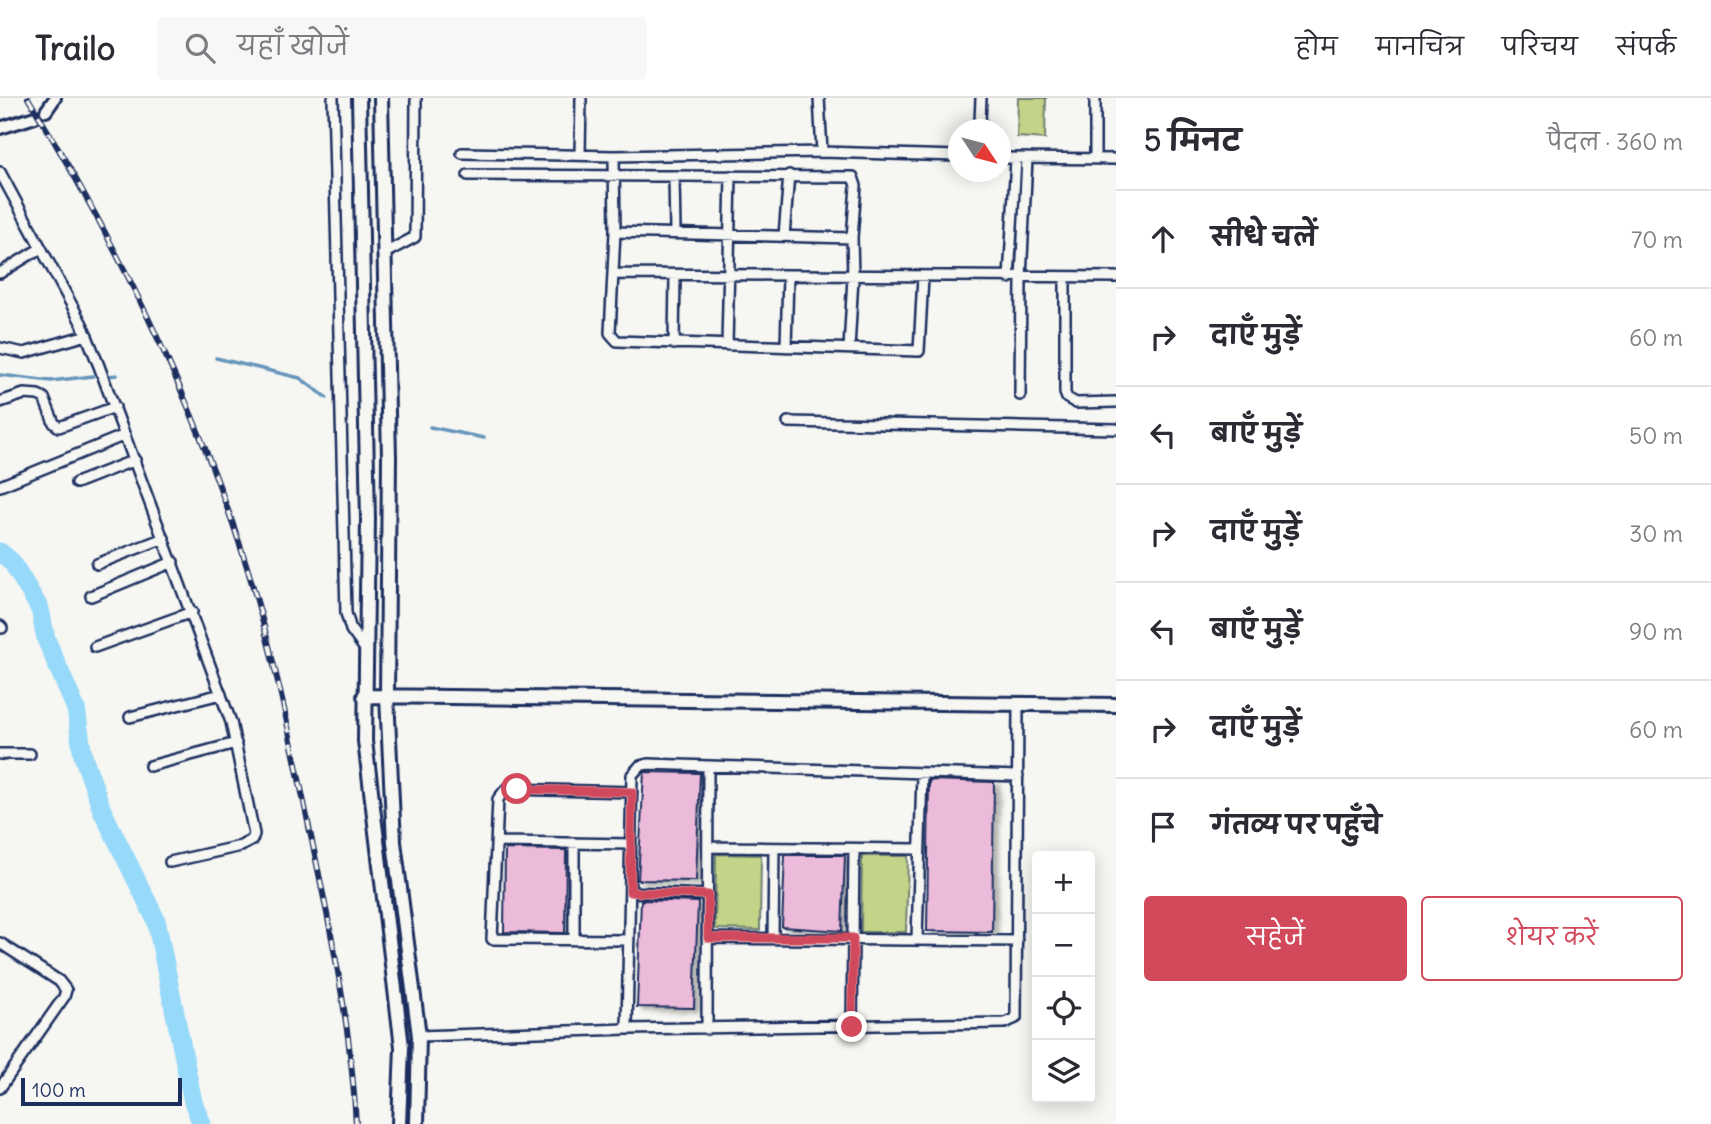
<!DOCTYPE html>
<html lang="hi">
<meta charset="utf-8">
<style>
:root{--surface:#fff;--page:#f7f7f7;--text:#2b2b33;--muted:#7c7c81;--line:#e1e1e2;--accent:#d1495b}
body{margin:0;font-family:Delius,"Playpen Sans Deva",sans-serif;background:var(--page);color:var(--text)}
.controls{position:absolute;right:21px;bottom:21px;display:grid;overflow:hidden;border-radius:7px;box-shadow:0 4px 18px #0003}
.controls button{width:63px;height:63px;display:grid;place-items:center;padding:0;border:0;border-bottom:2px solid var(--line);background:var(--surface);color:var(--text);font:35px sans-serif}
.compass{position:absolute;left:948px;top:21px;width:63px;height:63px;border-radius:50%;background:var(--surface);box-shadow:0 4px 18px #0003;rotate:126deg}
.scale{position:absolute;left:21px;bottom:18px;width:161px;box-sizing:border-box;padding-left:7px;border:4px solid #1b2f5e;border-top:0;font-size:19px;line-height:24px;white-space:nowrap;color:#1b2f5e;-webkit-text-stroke:5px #f6f6f2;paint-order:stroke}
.stop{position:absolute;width:21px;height:21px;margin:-16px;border:5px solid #d1495b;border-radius:50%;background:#fff}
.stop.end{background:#d1495b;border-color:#fff;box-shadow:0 2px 7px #0008}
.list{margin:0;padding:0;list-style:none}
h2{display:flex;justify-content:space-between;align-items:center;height:91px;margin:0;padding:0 28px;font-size:30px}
h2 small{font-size:23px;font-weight:400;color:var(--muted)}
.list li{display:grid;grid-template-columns:46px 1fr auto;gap:21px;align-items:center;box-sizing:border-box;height:98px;padding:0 28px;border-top:2px solid var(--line)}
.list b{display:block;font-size:26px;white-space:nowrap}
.list em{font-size:23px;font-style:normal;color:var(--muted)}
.actions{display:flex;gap:14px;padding:21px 28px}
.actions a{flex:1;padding:16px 0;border:2px solid var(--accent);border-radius:7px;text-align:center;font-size:24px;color:var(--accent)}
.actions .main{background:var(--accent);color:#fff}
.icon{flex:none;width:38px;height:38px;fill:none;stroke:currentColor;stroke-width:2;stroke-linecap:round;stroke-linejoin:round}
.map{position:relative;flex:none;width:1116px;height:1026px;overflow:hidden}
header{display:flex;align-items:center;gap:42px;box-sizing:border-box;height:98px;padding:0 35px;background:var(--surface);border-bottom:2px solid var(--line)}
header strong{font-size:33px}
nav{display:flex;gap:38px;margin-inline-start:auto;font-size:24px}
.search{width:490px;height:63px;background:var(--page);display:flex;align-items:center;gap:18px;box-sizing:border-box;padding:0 24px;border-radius:7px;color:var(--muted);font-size:26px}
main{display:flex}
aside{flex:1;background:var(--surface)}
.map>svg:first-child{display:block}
</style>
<header>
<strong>Trailo</strong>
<div class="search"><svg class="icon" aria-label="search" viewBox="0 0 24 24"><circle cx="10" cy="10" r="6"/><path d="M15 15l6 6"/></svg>यहाँ खोजें</div>
<nav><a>होम</a><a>मानचित्र</a><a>परिचय</a><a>संपर्क</a></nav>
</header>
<main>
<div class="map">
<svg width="1116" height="1026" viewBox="0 0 1116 1026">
<defs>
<filter id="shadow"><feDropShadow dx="5.5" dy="3.5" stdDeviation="2" flood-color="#0004"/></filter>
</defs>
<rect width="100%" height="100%" fill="#f6f6f2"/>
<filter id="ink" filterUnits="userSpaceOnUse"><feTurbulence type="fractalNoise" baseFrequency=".0143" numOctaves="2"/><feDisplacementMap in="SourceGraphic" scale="14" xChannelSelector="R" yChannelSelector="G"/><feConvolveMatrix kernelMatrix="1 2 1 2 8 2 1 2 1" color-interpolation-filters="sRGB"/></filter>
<g filter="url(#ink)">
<path fill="#c3d387" stroke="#6f8172" stroke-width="2" d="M1018 0H1046L1045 41 1017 39Z
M716 756 761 757 760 832 715 831Z
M862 758H908L906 834H861Z"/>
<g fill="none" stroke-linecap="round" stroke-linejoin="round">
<path stroke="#6595bb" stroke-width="3.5" d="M216 260 300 280 327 300
M0 277 51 283 93 278
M108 278 117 277
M430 329 484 340"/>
<path stroke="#97d9f9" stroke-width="19" d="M0 454 12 464 40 511 46 541 76 611 83 658 102 712 156 822 193 1004 202 1026"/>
</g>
<path fill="#edbbda" stroke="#1b2f5e" stroke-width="2" filter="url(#shadow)" d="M644 674 700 675 696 783 638 782Z
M929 682 994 684 992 834 927 833Z
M505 751 566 752 565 835 504 834Z
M785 757H845L842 833 782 829Z
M641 802 698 804 694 910 637 909Z"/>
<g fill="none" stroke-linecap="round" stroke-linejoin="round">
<g stroke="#1b2f5e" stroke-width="14">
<path id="minor" d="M333 0 346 515 351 532 365 551
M819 0 822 54
M980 24 981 0
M462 55 614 58 822 54 958 58
M580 57 581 0
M614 58 615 134 610 235 617 243 919 253 923 179
M1000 60 1116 61
M1095 61V0
M0 74 82 226 99 268 231 624 254 736 252 742 241 748 170 764
M468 77 853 79 856 88 852 140 853 179 849 251
M674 78 675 135
M615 134 852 140
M784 138 789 77
M383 156 415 139 416 0
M0 175 41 150
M614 176 1116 179
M1065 179V295L1067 300 1076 305 1116 304
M1009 180 1016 61
M674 246 675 177
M727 247 731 78
M786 249 788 178
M0 250 24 255 87 237
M1020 297 1021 180 1027 61
M0 304 24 296 38 297 44 300 54 325 59 329 115 309
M788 324 1116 331
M76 385 135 362
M0 388 125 337
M97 466 164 440
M91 498 173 464
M0 528 2 530
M95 549 192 514
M130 619 221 596
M0 656H30
M150 668 236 645
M497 744 631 746
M708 749 919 751
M630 794 708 797
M707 840 1017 843
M773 840 774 750
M917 841 922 676
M574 842V745
M629 842 492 841 498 701 506 691 632 694
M0 845 59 883 66 892 64 899 0 990
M852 929 854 751
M627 931 632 677 640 668 648 666 1018 678
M707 931 708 669
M419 938 627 931 1005 925 1016 920 1018 606"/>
</g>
<g stroke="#1b2f5e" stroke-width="16">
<path id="tertiary" d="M46 13 55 0
M0 30 35 19"/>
</g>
<g stroke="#1b2f5e" stroke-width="18">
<path id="secondary" d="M359 0 368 421 365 643 402 949 399 1026
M381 0 389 359 387 599 394 744 419 938 417 1026
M364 598 1116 607"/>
</g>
<use href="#minor" stroke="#f6f6f2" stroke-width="9"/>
<use href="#tertiary" stroke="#f6f6f2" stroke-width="10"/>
<use href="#secondary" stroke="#f6f6f2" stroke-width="12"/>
<g stroke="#1b2f5e" stroke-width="6">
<path id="rail" d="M28 0C113 138 185 284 237 438 269 533 289 631 309 729 330 827 351 926 356 1026"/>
</g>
<use href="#rail" stroke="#f6f6f2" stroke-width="3.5" stroke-dasharray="10" stroke-linecap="butt"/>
</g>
</g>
<g fill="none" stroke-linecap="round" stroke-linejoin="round" filter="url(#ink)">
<path stroke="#d1495b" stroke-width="9" d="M517 691 632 694 630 794 708 797V840H853L852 929"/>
</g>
</svg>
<div class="controls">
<button>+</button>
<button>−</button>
<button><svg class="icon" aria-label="locate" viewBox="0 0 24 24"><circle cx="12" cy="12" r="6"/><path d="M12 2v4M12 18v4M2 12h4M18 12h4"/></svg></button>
<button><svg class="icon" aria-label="layers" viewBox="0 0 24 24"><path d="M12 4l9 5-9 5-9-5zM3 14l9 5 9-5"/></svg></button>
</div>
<svg class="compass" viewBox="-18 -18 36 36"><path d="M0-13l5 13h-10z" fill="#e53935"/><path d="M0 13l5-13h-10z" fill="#7c7c81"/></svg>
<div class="scale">100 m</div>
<div class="stop" style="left:517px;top:691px"></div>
<div class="stop end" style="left:852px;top:929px"></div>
</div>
<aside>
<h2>5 मिनट<small>पैदल · 360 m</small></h2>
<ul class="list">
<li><svg class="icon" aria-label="ahead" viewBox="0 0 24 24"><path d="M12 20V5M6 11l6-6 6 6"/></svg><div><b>सीधे चलें</b></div><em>70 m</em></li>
<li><svg class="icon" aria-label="right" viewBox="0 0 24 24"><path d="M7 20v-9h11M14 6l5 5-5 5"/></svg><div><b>दाएँ मुड़ें</b></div><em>60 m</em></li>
<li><svg class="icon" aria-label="left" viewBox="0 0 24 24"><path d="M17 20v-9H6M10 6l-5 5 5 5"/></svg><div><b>बाएँ मुड़ें</b></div><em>50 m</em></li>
<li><svg class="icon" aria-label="right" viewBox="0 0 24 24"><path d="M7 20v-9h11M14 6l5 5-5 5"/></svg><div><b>दाएँ मुड़ें</b></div><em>30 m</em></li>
<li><svg class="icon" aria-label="left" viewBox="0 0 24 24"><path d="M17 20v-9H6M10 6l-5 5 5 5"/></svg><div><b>बाएँ मुड़ें</b></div><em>90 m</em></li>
<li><svg class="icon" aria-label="right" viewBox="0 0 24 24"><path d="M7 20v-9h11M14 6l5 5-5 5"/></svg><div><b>दाएँ मुड़ें</b></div><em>60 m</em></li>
<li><svg class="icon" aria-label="arrive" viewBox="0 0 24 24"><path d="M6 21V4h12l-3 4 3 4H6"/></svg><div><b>गंतव्य पर पहुँचे</b></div></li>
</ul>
<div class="actions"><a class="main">सहेजें</a><a>शेयर करें</a></div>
</aside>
</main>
